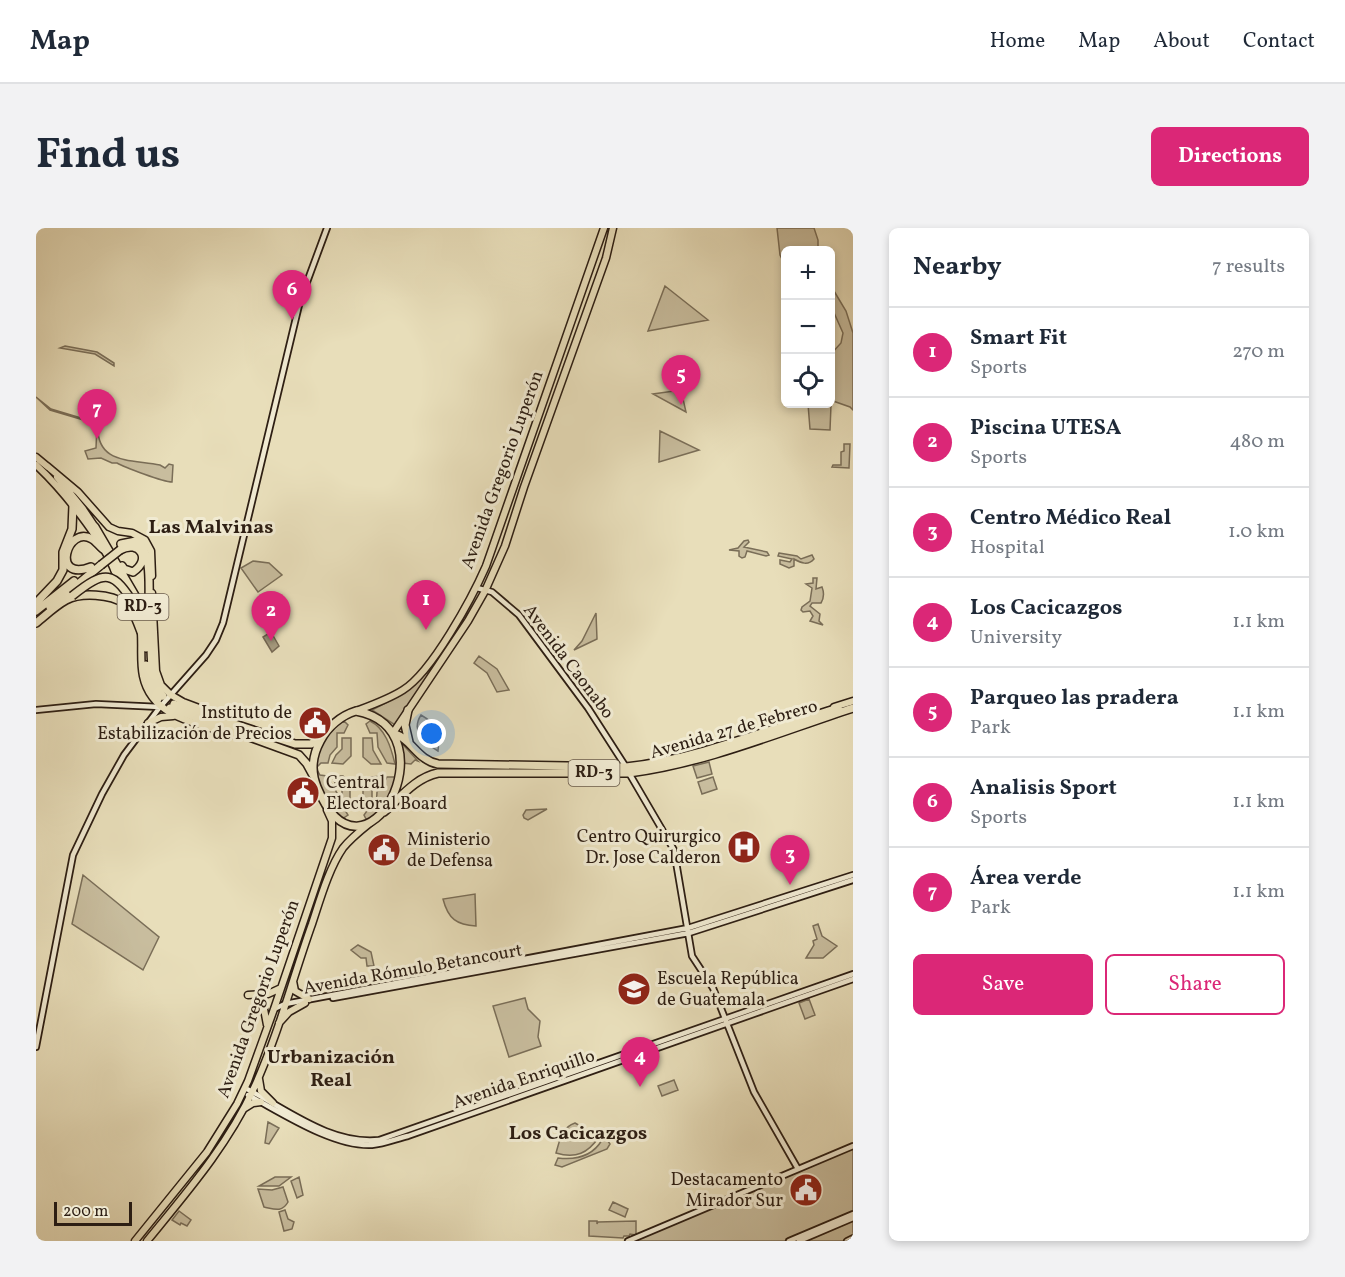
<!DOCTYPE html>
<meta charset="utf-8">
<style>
:root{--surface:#fff;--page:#f2f2f3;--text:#1f2937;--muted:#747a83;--line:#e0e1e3;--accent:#db2777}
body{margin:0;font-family:Vollkorn,serif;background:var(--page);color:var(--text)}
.controls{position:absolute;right:18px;top:18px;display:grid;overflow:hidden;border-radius:9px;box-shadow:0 3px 9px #0003}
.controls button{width:54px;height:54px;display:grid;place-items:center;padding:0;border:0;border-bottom:2px solid var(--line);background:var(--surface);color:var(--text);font:30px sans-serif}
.scale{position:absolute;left:18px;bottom:15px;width:78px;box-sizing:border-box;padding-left:6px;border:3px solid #2d1e13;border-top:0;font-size:16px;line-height:21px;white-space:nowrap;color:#2d1e13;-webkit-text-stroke:4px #f0ead2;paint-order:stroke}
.you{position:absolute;left:396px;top:506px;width:21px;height:21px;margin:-15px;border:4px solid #fff;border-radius:50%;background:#1a73e8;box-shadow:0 0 0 9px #1a73e833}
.badge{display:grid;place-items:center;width:39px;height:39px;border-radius:50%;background:var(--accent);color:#fff;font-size:20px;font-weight:700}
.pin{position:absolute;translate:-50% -50px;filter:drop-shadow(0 2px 3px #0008)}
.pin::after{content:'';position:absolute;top:32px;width:21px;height:18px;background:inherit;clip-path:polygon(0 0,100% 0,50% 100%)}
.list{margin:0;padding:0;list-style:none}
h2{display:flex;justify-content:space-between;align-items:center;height:78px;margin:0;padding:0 24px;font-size:26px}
h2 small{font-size:20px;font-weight:400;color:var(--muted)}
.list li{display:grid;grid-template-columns:39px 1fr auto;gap:18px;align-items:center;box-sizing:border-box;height:90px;padding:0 24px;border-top:2px solid var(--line)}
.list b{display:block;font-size:22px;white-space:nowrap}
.list p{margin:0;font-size:20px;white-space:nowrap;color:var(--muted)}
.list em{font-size:20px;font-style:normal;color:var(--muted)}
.actions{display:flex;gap:12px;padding:18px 24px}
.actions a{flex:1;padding:14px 0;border:2px solid var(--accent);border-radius:9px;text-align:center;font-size:21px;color:var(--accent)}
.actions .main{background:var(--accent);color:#fff}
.icon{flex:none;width:33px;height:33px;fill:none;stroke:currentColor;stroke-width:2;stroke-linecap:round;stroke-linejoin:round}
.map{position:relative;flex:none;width:817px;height:1013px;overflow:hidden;border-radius:9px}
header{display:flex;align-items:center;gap:36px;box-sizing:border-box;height:84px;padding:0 30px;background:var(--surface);border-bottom:2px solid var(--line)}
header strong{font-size:28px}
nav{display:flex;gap:33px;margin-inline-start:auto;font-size:21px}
.intro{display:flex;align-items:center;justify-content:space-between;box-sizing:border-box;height:144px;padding:0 36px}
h1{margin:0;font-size:42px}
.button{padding:15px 27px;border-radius:9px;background:var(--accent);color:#fff;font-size:21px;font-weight:700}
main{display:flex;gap:36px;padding:0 36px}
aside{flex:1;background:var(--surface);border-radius:9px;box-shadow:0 3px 9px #0003}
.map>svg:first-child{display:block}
</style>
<header>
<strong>Map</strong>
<nav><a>Home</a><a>Map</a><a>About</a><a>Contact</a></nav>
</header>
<div class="intro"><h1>Find us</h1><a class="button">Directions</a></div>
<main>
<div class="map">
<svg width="817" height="1013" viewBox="0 0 817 1013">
<rect width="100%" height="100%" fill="#e8deba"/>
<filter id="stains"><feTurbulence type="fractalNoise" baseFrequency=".00333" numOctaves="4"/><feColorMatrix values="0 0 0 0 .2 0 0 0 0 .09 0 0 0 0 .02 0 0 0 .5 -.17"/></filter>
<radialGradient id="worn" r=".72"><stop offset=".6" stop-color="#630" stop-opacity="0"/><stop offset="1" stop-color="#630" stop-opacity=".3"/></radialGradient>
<path fill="#c8bd9e" stroke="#7a6e58" stroke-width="1.5" d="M741 0H778L782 12V22H750L749 37 744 27Z
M629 58 672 92 612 103Z
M795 58 810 83 817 105V182L814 179 797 173 795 177 794 202 774 201 772 176H794L795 126 805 115 807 105 795 78Z
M29 118 61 124 78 135V138L59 126 24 120Z
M645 162 650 184 617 166Z
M0 169 15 181 62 195C59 236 93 231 124 237L129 240 133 236 137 237 136 254C127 254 88 239 81 235H76L65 230 52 231 49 223 60 220 61 196 14 182Z
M624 203 663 222 623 234Z
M808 216H814L813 240 796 239 797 237H805V224L808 223Z
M712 312 713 314 708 319 731 324 733 327 730 328 711 323 709 329 706 330 703 328V323L693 322 702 320 708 313Z
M743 325 761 328 765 331 776 327 778 331C772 338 765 335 758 331V338L753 340 744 336V332L754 334 756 331 742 328Z
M217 333 233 335 246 347 222 364 205 340Z
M777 350H781L780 361 786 359C788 364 788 370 785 375H776L774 378 784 386 783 393 787 397 774 393 777 388 774 383 767 384 765 382 766 379 774 373 776 360 770 356 777 355Z
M560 385 561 411 538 422 546 413Z
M443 428 461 441 473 462 461 464 451 445 438 435Z
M390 445 393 446 359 497 336 482C357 472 374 461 390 445Z
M385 487C401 496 404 506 402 523 389 515 374 504 385 487Z
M308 493 312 497 308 505H301V519L294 527 292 535H285L280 540 284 547 291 548 301 565 300 578 307 579 312 587 306 591C299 583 290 574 285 564 271 539 285 507 308 493Z
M334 493C349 500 355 519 359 536L351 535 342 519 341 505H334L330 496Z
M360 509 382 533 379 532 375 536 366 535Z
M306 510H315V528L307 536 296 535 300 527 306 521Z
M327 510H336L337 522 345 536H335L327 529Z
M673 534 676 546 661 550 657 538Z
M296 548H307L314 555V574H306V562L300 557Z
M346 548 343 554 336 562V574H327V556L335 549Z
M351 549H359C357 566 347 582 333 591H330L328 587 333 580H340L341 564 348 555Z
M677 549 681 561 666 566 662 554Z
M511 581 492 592 488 590 487 587 490 582Z
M47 647 123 709 107 742 36 696Z
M439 666 440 698C421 697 412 691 407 671Z
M782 696 786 708 801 718 787 730H770L778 717 777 713 781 711 777 698Z
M322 717 335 724 338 738H331L330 730H325L315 722Z
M489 770 492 781 504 793 502 809 505 818 473 829 457 778Z
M773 771 779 787 769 791 763 775Z
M638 852 642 862 626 868 622 858Z
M232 894 243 900 233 916 229 915Z
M539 895 563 909C552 925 540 931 520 925 524 912 525 900 539 895Z
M566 912 572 913 574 916 571 921 526 939 519 937 522 930C539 932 556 929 566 912Z
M817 920V1008L809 1013H598Z
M239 949H255L243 958H223Z
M263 949 267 967 261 970 255 953Z
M247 959 252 974C246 985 238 981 228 979L222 961 236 962Z
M577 974 592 981 589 989 573 982Z
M249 982 252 991 258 994 256 1001 248 1003 243 984Z
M143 983 155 992 151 998 145 995 144 997 136 992Z
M553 993H561V996L562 994 600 993V1007L594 1006 593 1008H588L587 1010 553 1008Z"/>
<path fill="#a89d81" stroke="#776a55" stroke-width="1.5" d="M235 404 243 418 236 424 227 409Z"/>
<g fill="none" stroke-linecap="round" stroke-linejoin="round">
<g stroke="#2d1e13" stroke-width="8">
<path id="secondary" d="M441 360 456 364 483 387 552 480 590 539
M0 482 60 476 124 479
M593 545 638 622 656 728 677 760 718 864 762 941
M297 770 653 705 817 652
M238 781 249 776 652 700 817 647
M0 819 37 627 66 566 88 527 124 479 170 427 180 412 187 395 264 73 291 0
M209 860C251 881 294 917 343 912L817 746
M212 867C246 885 297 919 336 917 348 916 360 911 372 908L817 751
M592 1013 817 918
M753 1013 817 986
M763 1013 817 990
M811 1013 817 1010"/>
</g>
<g stroke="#2d1e13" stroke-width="9">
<path id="primary" d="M0 229 12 239
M0 237C26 261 67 312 79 344
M11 238 42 264 73 299 82 303 96 305 109 312 115 323 116 348
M21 249 47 281 59 299
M116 365 120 443 125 457 135 467 147 474 195 492
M105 405C106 420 104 434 107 448 116 491 165 496 201 508
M798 479 817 473
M320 483C336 477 353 471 367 462 396 444 436 370 450 338L568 0
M112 495 125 489 137 488
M357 505 432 393 449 363 469 318 488 259 570 30 577 0
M257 753 259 763 273 771
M212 767 232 766 245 760
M221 774 228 781 231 797
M243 795 253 784 269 775
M223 851 225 863 237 875
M209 880 217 875 225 874
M99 1013 171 924 201 876 212 853 238 781 296 610V593L291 582
M111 1013C151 964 192 917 218 860 242 808 257 749 276 696 284 672 293 640 307 620 315 610 324 603 334 595"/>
</g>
<g stroke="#2d1e13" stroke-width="10">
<path id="highway" d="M59 299 111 388C120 415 108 444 127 468
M85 316 100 313C118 322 112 368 113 387
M84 322C104 311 116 332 97 344L88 341 86 338
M55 339C14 355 31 296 56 311 60 313 63 318 67 321
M79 342 91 359
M0 375 21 353 27 342V324L36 301 37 277
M14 379 65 337
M100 379 106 390 110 420
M0 383 38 353
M0 395C10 387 19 378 30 372 45 364 75 366 89 376 98 383 101 394 105 404
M110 437 115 458 122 471
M138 476 259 516H275L284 510
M134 480 263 527 271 536 277 547
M372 482 369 497 373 514
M320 483C419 501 328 674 281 559 268 528 290 492 320 483Z
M357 505C376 511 381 532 402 536L590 539C662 531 733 501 802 480
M348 584C365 569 379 550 402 545H593C670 535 743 504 817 480"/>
</g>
<use href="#secondary" stroke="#f0ead2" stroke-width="4.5"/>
<use href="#primary" stroke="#e8deba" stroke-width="6"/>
<use href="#highway" stroke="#e8deba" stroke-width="7"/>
<g stroke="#2d1e13" stroke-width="10" stroke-linecap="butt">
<path id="highway-bridge" d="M65 337 84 322
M36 368C70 341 77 342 100 379"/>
</g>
<use href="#highway-bridge" stroke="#e8deba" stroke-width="7"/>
</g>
<defs>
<g id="civic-disc" transform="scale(1.725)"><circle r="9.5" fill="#8f2418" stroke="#f0ead2"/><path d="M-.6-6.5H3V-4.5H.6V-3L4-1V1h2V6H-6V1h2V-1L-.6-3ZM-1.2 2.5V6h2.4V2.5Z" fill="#fff"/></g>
<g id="hospital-disc" transform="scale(1.725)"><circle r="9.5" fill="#8f2418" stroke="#f0ead2"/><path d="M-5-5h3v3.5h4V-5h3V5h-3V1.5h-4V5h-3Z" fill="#fff"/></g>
<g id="university-disc" transform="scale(1.725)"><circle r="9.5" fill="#8f2418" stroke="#f0ead2"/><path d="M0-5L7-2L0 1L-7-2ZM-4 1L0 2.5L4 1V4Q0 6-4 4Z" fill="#fff"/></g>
</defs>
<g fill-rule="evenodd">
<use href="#civic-disc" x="279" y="495"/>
<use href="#civic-disc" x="267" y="565"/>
<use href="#hospital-disc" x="708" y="619"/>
<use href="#civic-disc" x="348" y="622"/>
<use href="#university-disc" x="598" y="761"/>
<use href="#civic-disc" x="770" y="962"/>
</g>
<g text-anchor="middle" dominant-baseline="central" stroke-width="6" stroke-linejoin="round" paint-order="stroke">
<g fill="#f0ead2" stroke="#685b4c" stroke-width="1.5">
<rect x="81.5" y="366" width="51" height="26" rx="4.5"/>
<rect x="532.5" y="532" width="51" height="26" rx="4.5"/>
</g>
<g font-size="16" font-weight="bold" fill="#2d1e13">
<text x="107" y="379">RD-3</text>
<text x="558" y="545">RD-3</text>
</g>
<g font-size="18" fill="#2d1e13" stroke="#f0ead2">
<text transform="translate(467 242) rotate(-70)">Avenida Gregorio Luperón</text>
<text transform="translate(532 434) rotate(53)">Avenida Caonabo</text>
<text transform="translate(698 502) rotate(-16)">Avenida 27 de Febrero</text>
<text transform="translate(377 742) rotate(-10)">Avenida Rómulo Betancourt</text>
<text transform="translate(223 771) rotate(-70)">Avenida Gregorio Luperón</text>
<text transform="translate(488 852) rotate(-19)">Avenida Enriquillo</text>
</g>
<g font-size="18" fill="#2d1e13" stroke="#f0ead2" text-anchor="end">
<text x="256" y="485">Instituto de<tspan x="256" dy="21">Estabilización de Precios</tspan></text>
<text x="290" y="555" text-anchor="start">Central<tspan x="290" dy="21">Electoral Board</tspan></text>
<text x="685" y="609">Centro Quirurgico<tspan x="685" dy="21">Dr. Jose Calderon</tspan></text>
<text x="371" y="612" text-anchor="start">Ministerio<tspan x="371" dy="21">de Defensa</tspan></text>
<text x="621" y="751" text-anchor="start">Escuela República<tspan x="621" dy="21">de Guatemala</tspan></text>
<text x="747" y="952">Destacamento<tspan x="747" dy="21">Mirador Sur</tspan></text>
</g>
<g font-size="20" font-weight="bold" fill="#2d1e13" stroke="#f0ead2">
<text x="175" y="300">Las Malvinas</text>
<text x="295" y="830">Urbanización<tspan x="295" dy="23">Real</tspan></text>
<text x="542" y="906">Los Cacicazgos</text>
</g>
</g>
<rect width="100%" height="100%" filter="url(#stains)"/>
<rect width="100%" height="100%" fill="url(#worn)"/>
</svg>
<div class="controls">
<button>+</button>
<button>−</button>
<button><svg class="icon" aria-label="locate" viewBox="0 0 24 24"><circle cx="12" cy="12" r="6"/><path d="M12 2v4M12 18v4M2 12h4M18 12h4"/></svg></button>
</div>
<div class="scale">200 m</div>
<div class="you"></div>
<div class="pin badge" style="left:390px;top:402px">1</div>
<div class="pin badge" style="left:235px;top:413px">2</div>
<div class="pin badge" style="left:754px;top:657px">3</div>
<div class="pin badge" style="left:604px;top:859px">4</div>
<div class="pin badge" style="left:645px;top:177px">5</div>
<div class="pin badge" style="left:256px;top:92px">6</div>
<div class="pin badge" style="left:61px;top:211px">7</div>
</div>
<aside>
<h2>Nearby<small>7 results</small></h2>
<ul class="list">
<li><span class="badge">1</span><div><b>Smart Fit</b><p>Sports</p></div><em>270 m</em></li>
<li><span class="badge">2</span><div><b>Piscina UTESA</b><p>Sports</p></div><em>480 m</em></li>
<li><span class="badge">3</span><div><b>Centro Médico Real</b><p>Hospital</p></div><em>1.0 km</em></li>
<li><span class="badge">4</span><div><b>Los Cacicazgos</b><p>University</p></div><em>1.1 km</em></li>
<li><span class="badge">5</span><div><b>Parqueo las pradera</b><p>Park</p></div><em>1.1 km</em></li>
<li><span class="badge">6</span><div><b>Analisis Sport</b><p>Sports</p></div><em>1.1 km</em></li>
<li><span class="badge">7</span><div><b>Área verde</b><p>Park</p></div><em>1.1 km</em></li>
</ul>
<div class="actions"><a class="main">Save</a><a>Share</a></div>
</aside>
</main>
